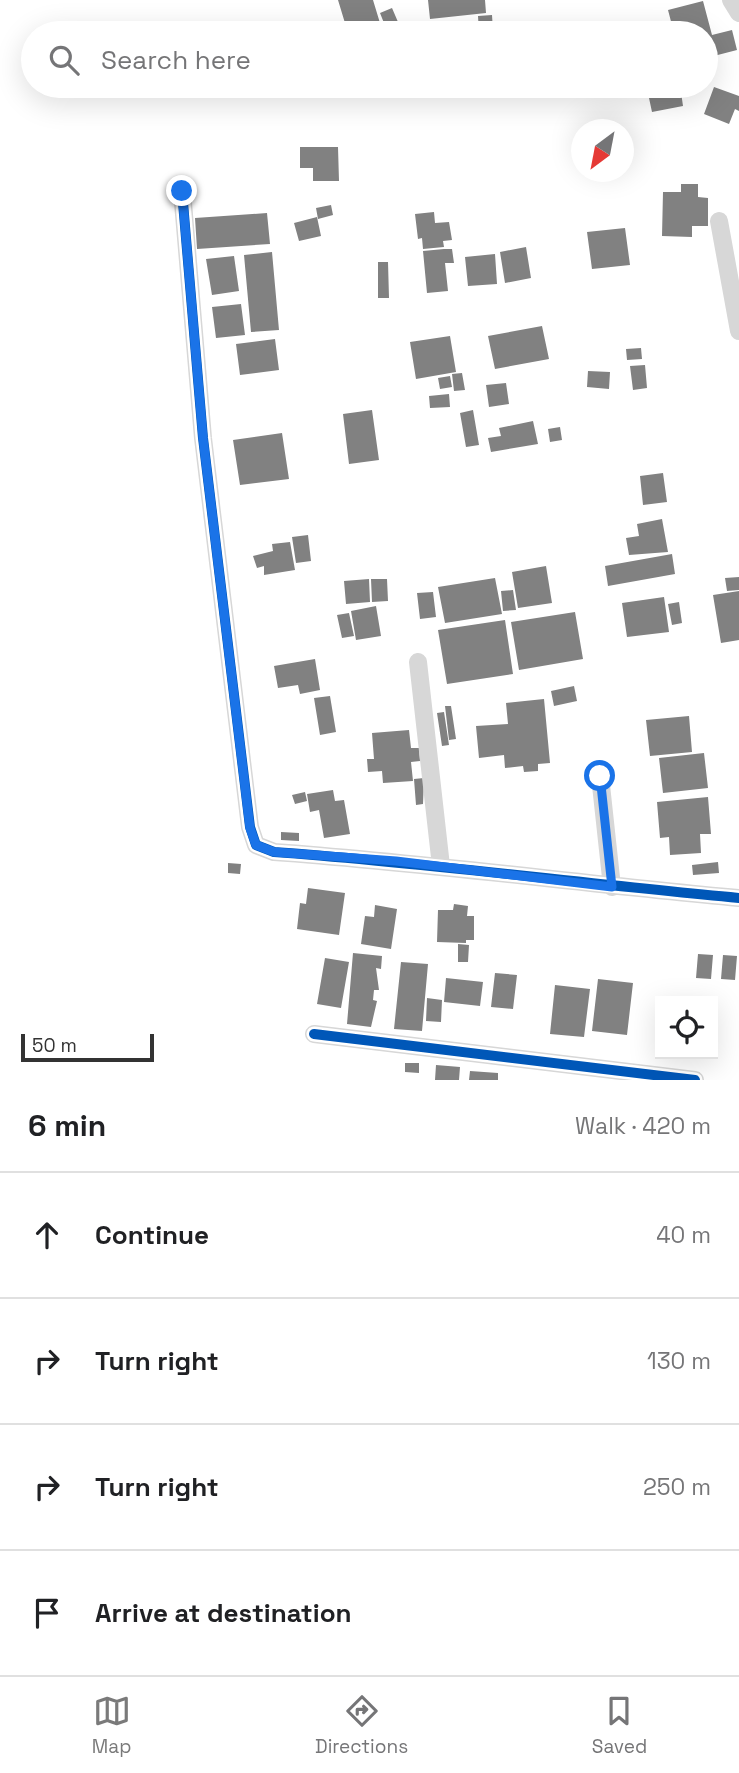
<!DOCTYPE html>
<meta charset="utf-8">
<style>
:root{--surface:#fff;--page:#f2f2f2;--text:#202124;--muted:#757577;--line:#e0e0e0;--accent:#7a7a7a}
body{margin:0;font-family:"Space Grotesk",sans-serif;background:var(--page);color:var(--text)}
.controls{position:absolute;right:21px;bottom:21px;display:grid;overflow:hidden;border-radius:0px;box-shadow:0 7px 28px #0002}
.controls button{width:63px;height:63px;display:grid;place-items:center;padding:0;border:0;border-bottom:2px solid var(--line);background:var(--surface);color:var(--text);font:35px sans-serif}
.compass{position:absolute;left:571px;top:119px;width:63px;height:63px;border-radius:50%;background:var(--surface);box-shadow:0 7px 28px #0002;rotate:212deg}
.scale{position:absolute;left:21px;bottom:18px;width:133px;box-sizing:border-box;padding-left:7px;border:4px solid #333;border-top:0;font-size:19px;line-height:24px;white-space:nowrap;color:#333;-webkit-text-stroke:5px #fff;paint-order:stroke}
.stop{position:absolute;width:21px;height:21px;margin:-16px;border:5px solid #1a73e8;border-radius:50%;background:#fff}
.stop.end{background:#1a73e8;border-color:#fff;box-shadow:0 2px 7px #0008}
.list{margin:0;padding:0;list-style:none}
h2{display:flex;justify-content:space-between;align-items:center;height:91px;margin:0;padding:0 28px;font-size:30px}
h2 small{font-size:23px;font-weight:400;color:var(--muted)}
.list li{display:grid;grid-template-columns:46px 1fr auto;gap:21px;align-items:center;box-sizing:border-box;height:126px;padding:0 28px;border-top:2px solid var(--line)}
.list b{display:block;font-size:26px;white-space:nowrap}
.list em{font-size:23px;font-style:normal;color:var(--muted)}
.icon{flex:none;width:38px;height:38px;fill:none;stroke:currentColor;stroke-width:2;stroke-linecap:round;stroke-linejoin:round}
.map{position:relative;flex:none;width:739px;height:1080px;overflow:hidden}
.search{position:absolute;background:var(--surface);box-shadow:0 7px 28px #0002;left:21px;right:21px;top:21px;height:77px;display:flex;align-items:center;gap:18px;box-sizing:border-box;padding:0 24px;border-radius:38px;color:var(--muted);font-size:26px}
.sheet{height:595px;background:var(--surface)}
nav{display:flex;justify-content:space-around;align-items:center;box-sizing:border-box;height:98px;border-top:2px solid var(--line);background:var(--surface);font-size:19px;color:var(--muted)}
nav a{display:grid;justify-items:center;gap:4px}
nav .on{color:var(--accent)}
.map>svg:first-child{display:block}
</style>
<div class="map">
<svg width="739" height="1080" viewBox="0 0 739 1080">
<rect width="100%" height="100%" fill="#fff"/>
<path fill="#818181" d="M338 0H373L383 33H348Z
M428 0H485L486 13 430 19Z
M703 1 712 35 732 30 737 50 706 58V33H674L668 10Z
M392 8 401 29 388 33 380 13Z
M492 15 493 31 500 30V33H479L478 16Z
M645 86H676V87L647 94Z
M714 87 739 96V111L735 109 729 124 704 114Z
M681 92 683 106 652 112 649 98Z
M300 147H338L339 181H313V168H300Z
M681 184H698V197L708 198V226H692V237L662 236 663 192H681Z
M331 205 333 215 318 219 316 208Z
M434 212 435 223 449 222 452 240 443 241 444 247 423 249 422 238 418 239 415 214Z
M267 213 270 244 197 249 195 218Z
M317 217 321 236 299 241 294 223Z
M625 228 630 265 592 269 587 232Z
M526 247 531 278 505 283 500 252Z
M444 249H452L454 263H445L448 291 427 293 423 251Z
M272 252 279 330 251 332 244 255Z
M495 254 497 284 468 286 465 257Z
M234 256 239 291 212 295 206 259Z
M378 262H388L389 298H378Z
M241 304 245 335 216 338 212 307Z
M542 326 549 359 495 369 488 336Z
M450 336 456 372 416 379 410 342Z
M275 339 279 370 240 375 236 344Z
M641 348 642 359 627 360 626 349Z
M645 365 647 388 633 390 630 366Z
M588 371 610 372 609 389 587 387Z
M462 373 465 390 454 391 452 374Z
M450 376 452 387 440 389 438 378Z
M506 383 509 404 489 407 486 385Z
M449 394 450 407 430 408 429 396Z
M372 410 379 460 349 464 343 414Z
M473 410 479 445 466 447 460 413Z
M533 421 538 444 491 452 488 438 501 436 499 428Z
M560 427 562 440 550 442 548 429Z
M282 433 289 479 240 485 233 440Z
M663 473 667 502 643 505 640 476Z
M662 519 668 552 629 555 626 538 639 536 637 524Z
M308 535 311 561 296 563 292 537Z
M290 542 295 570 264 575V566L257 568 253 556 273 551 272 544Z
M672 554 675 574 608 586 605 566Z
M546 566 552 603 518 608 512 572Z
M739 577V590L727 591 725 578Z
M495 578 502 614 445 623 438 587Z
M369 579 370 602 346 604 344 581Z
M371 579H387L388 601 372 602Z
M513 590 516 610 503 611 501 591Z
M739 591V640L721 643 713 595Z
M433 592 436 617 420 619 417 593Z
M664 597 669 632 627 637 622 603Z
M679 602 682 623 672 625 668 604Z
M376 606 381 636 356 640 351 611Z
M575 612 583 659 519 670 511 622Z
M349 613 354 636 342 638 337 615Z
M505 620 513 674 447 684 438 630Z
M315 659 320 690 300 694 298 685 278 688 274 666Z
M574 686 577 701 554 706 551 691Z
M330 696 336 732 320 735 314 698Z
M544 699 550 763 538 764V771L524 772 523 766 505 768 504 755 479 758 476 726 508 724 506 703Z
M445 706H451L456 739 449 740Z
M444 712 449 745 442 746 437 713Z
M689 716 692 752 650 756 646 720Z
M409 730 411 748H419L420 761 411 762 413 781 383 783 382 771 368 772 367 759H374L372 733Z
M704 753 708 788 663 793 659 758Z
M424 778 423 804 416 805 414 779Z
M333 790 335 801 344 800 350 834 324 838 319 810 310 812 307 794Z
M305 792 307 801 295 804 292 795Z
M708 797 711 834H700L701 853 670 855 669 837 660 838 657 802Z
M281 832 299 833V841L281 840Z
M718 862 719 873 693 875 692 865Z
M228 863 241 864 240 874 228 873Z
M308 888 345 893 339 935 297 929 300 903 306 904Z
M454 904 468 906 467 916H474V940H466V943L437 942 438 910H453Z
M375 905 397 909 391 949 361 944 365 916 374 917Z
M458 944 469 945 468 962H458Z
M353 953 382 956 381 969 376 968 379 990H374L373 1000 377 1001 371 1027 347 1024Z
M698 954 713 955 711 979 696 978Z
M723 955 737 956 735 980 721 979Z
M325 958 349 962 341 1008 317 1004Z
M401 962 428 964 422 1031 394 1029Z
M495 973 517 975 513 1009 491 1007Z
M446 978 483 982 480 1006 444 1002Z
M598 979 633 983 627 1035 592 1031Z
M555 985 590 989 584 1037 550 1034Z
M427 998 442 1000 441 1022 426 1021Z
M405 1063H419V1073L405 1072Z
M436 1065 460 1067 459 1080H435Z
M470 1071 498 1073V1080H469Z"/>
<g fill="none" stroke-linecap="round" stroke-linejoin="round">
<path stroke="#d7d7d7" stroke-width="18" d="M731 0 739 13
M182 191 203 438 250 827 256 845 274 852C429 863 584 884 739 898
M719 221 739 331
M418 662 441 866
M600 776 612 887
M314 1034 695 1080"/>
<g stroke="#fff" stroke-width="15">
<path id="cycleway" d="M182 191 203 438 250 827 256 845 274 852C429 863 584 884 739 898
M314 1034 695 1080"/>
</g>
<use href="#cycleway" stroke="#0057b8" stroke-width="10"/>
</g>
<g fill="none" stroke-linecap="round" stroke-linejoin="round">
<path stroke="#1a73e8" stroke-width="9" d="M182 191 203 438 250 828 256 845 274 852 396 861 612 887 600 776"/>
</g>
</svg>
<div class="controls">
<button><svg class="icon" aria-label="locate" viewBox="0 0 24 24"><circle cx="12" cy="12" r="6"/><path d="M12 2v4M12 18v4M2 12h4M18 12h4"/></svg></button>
</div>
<svg class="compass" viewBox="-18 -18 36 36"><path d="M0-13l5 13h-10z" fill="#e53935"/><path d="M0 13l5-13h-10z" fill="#757577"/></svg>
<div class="scale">50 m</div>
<div class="stop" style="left:600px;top:776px"></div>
<div class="stop end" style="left:182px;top:191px"></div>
<div class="search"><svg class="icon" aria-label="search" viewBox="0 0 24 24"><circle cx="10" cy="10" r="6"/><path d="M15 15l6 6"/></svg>Search here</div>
</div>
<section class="sheet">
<h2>6 min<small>Walk · 420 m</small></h2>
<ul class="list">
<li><svg class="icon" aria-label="ahead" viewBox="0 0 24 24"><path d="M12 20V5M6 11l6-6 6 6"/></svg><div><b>Continue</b></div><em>40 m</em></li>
<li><svg class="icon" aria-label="right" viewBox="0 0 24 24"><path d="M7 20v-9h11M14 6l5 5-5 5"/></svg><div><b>Turn right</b></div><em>130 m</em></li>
<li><svg class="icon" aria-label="right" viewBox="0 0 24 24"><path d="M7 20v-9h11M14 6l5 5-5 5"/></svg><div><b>Turn right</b></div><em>250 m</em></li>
<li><svg class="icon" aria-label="arrive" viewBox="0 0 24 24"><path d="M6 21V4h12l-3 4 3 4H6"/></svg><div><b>Arrive at destination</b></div></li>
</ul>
</section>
<nav>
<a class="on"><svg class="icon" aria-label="map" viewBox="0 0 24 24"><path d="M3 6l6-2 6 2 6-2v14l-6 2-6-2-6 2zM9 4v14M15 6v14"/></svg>Map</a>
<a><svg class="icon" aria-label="directions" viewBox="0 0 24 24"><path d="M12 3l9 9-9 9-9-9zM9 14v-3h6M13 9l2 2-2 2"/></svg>Directions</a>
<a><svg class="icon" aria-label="saved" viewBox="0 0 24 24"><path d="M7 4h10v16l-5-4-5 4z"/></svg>Saved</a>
</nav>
